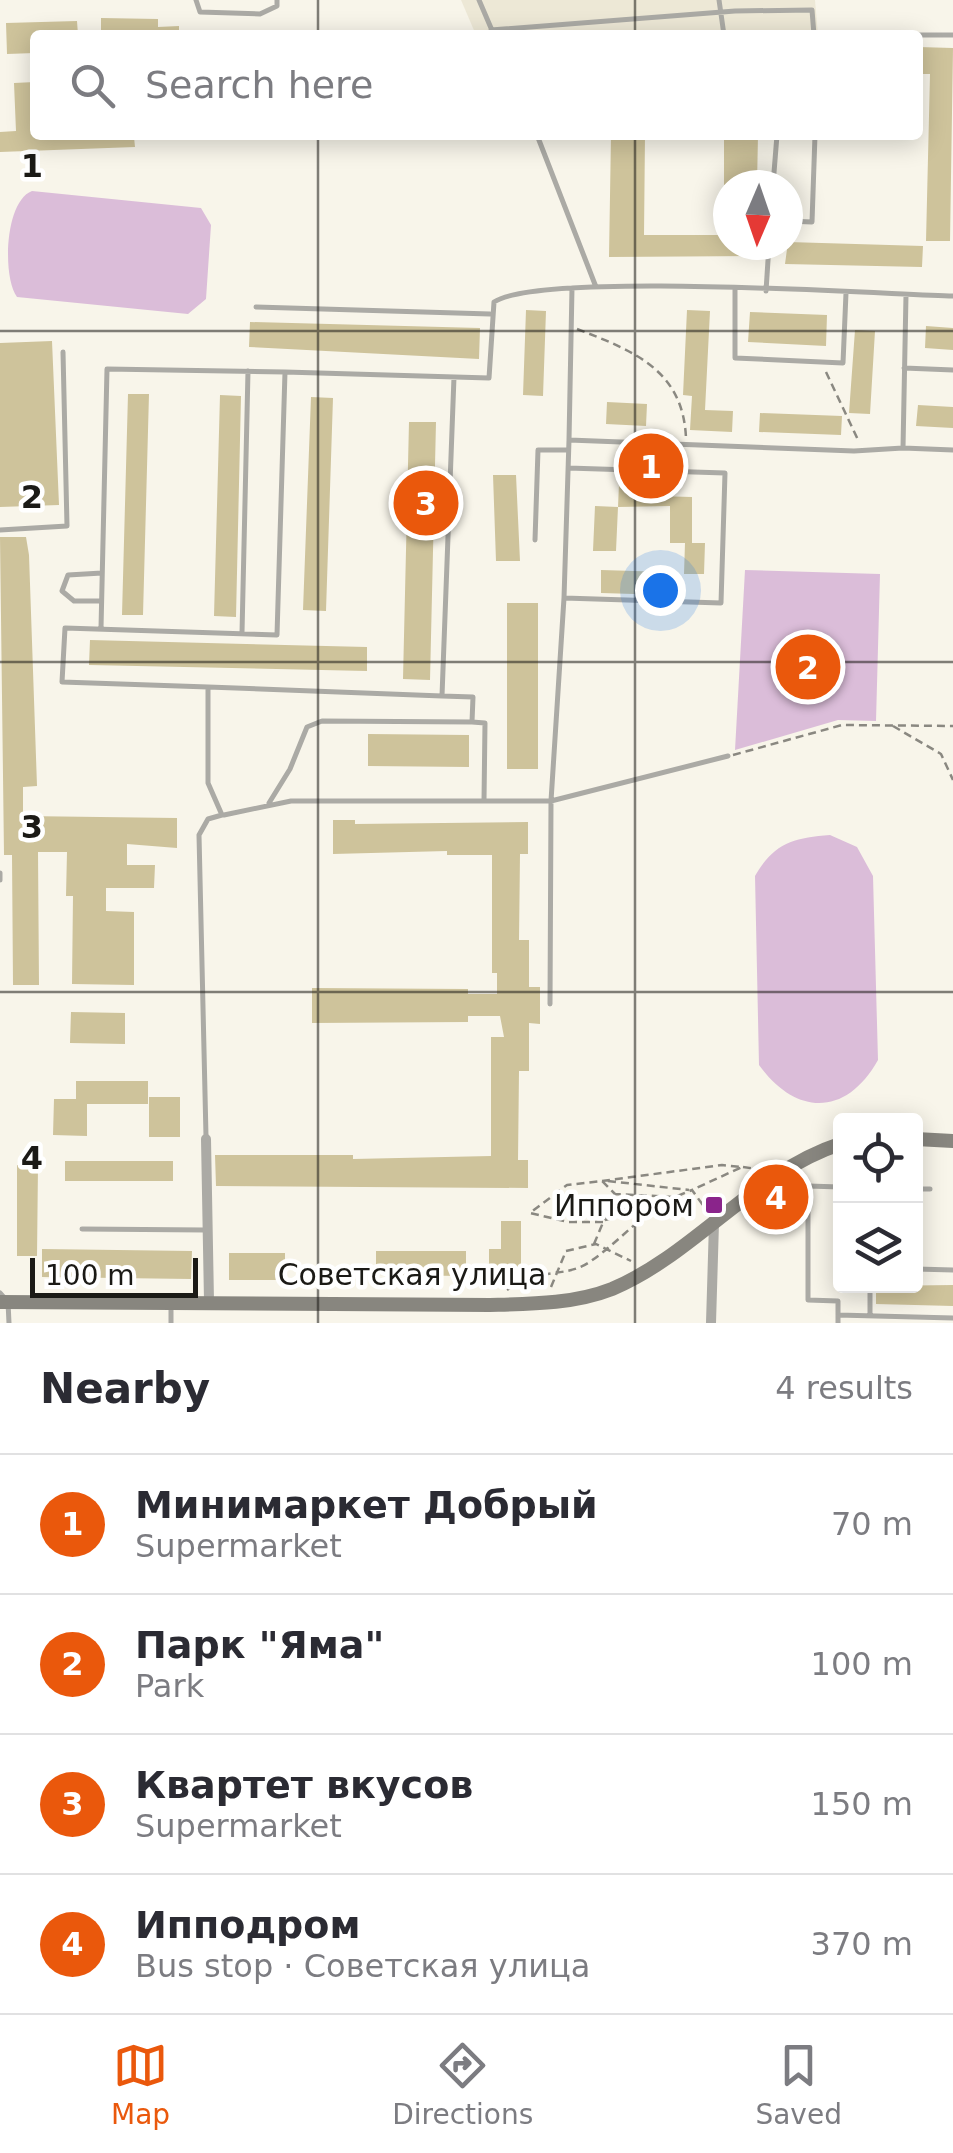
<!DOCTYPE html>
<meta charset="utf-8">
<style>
:root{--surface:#fff;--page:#f7f7f7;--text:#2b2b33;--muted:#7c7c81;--line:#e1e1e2;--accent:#ea580c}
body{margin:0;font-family:"DejaVu Sans",sans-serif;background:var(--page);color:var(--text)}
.controls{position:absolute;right:30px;bottom:30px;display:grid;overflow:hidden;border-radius:10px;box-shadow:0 5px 25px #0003}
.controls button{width:90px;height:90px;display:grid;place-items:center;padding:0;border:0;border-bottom:2px solid var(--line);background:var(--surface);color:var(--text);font:50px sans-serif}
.compass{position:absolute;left:713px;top:170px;width:90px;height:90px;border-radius:50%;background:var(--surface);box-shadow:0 5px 25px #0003;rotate:182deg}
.scale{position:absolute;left:30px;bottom:25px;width:168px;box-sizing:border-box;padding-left:10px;border:5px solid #1b1a16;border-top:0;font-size:28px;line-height:35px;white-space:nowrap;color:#1b1a16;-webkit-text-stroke:8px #fff;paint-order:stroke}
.you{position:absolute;left:660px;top:590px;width:35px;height:35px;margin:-25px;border:8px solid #fff;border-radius:50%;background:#1a73e8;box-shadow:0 0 0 15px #1a73e833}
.badge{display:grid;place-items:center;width:65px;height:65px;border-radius:50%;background:var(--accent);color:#fff;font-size:32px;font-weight:700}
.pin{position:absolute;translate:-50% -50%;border:5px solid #fff;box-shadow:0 2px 10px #0006}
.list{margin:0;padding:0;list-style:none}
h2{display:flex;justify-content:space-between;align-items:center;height:130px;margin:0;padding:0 40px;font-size:42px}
h2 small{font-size:32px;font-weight:400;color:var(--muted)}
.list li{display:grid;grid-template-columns:65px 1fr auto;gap:30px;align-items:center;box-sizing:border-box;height:140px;padding:0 40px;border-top:2px solid var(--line)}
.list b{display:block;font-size:38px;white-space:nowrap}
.list p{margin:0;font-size:32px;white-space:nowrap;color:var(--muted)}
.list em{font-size:32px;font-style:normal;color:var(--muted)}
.icon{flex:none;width:55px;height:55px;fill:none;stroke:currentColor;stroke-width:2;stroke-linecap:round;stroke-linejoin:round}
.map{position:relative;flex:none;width:953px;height:1323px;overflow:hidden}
.search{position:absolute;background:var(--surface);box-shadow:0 5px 25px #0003;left:30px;right:30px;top:30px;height:110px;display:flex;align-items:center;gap:25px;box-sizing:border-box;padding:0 35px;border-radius:10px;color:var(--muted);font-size:38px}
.sheet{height:690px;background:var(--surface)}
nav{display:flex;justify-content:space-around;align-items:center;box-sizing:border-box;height:140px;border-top:2px solid var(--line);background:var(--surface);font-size:28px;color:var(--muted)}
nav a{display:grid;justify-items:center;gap:5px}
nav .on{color:var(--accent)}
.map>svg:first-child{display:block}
</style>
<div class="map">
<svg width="953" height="1323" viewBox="0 0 953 1323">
<rect width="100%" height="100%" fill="#f8f5ea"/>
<path fill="#ede8d6" d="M461 0H815L818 35H476Z"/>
<path fill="#dbbdd9" d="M32 191 201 208 211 225 206 299 188 314 17 297C2 276 5 201 32 191Z
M745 570 880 574 876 721 838 720 735 750Z
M830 835 857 847 873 876 878 1060C846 1117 796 1116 759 1065L755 876C774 843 793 838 830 835Z"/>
<path fill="#cec39b" d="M101 18 158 19V27L179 26V35H101Z
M77 21 78 35H35V53L7 54 6 23Z
M918 47 953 48 950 241H926L930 74H918Z
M35 82V135H120L134 137 135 147 0 152V132L16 131 14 83Z
M611 135H645L644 235H728V245H757V256L609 257Z
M724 135H758L757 185H724Z
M788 242 923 246 922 267 785 264Z
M526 310 546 311 543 396 523 395Z
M687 310 710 311 705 410 733 411 732 432 690 430 692 396 683 395Z
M750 312 827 315 826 346 748 342Z
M250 322 480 328 479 359 249 347Z
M926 326 953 328V350L925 348Z
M855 330 875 331 870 414 849 413Z
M52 341 59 505 0 507V343Z
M128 394H149L143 615H122Z
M220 395 241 396 236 617 214 616Z
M311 397 333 398 326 611 303 610Z
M607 402 647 404 646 426 606 424Z
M918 405 953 407V428L916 426Z
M760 413 842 416 841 435 759 432Z
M409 422H436L430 680 403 679Z
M493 475H516L520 561H496Z
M619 484 656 485 655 496 692 497V543H670V506L618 507Z
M595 506 618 507 616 551H593Z
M0 537H26L29 555 37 786 23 787V816L177 818V848L127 844V865H155L154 888H106V911L134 912V985L72 984 73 896H66L67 852H38L39 985H13L12 855H4Z
M685 543H705L704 574H684Z
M601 570 668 572 667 595 601 593Z
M507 603H538V769H507Z
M90 640 367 647V671L89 665Z
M368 734 469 735V767L368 766Z
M333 820H355V824L528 822V854H520L519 940H529V987H540V1024L529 1023V1071H519L518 1160H528V1188L216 1186 215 1155H353V1159L491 1156V1037H504L500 1016H468V1022L312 1023V988L468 989V994H497V973H492V855H447V851L333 854Z
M71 1012 125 1013V1044L70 1043Z
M76 1081H148V1104H87V1136L53 1135 54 1099H76Z
M149 1097H180V1137H149Z
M65 1161H173V1181H65Z
M17 1165H38L37 1256H17Z
M501 1221H521V1275L516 1280H489V1249H501Z
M42 1249 192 1251 191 1279 42 1277Z
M376 1251H466V1276L376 1275Z
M229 1253H285V1280H229Z
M953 1285V1306L876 1304V1286Z"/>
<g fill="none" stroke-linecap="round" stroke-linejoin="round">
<path stroke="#8a8881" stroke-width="2.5" stroke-dasharray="8 5" stroke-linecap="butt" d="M577 329C634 351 683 370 686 438
M826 372 859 442
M893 726 941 754 953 780
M733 755 842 725 953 726
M743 1167 757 1169
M602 1181 722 1165 742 1167 692 1190
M608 1181 689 1190
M612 1201 629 1213
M605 1220 646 1210
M603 1222H568L530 1213 567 1185 602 1181 615 1194
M594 1244 615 1194 675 1197 692 1190 705 1208
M551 1287 566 1251 596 1244 631 1261
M507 1290C539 1267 565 1278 588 1263 620 1242 640 1214 675 1197"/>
<path stroke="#abaaa5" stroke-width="5" d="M196 0 200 12 260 14 277 6V0
M479 0 494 35
M719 0 724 35
M491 30 735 11 812 10 814 35
M837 35H953
M537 135 596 287
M773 185 777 135
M788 221 812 222 815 135
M735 290V358L843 363 846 293
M766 291 769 245
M906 295 903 448 953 450
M256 307 490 314
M904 368 953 370
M569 440 572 288
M568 468 725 473 721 603 564 598 569 440 854 451 903 448
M0 530 67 526 63 352
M535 540 538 450H568
M101 601H74L62 591 68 575 102 573
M101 628 107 369 285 372
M242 633 248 371
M208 687 442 696 454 377
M442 696 473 697 472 722 485 723 484 801
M269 803 290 769 307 727 322 721 472 722
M224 815 291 801H551L728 756
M0 873V880
M550 1004 551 801 564 598
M206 1136 199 835 208 819 222 815 208 783V687L62 682 65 628 277 635 285 372 489 378 494 302C540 271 878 294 953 296
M916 1189H930
M82 1229 205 1230
M916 1269 953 1270
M0 1293 8 1302 9 1323
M838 1315 953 1318
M870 1315V1286
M171 1323V1306
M838 1323V1301L808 1300V1186L840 1187"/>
<path stroke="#abaaa5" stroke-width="10" d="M206 1139 209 1301
M711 1323 714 1223"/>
<path stroke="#88867f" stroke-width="14" d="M916 1139 953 1141
M0 1302 490 1305C530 1304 574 1304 612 1289 695 1254 754 1172 840 1144"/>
</g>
<path fill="none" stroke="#1b1a16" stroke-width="2.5" stroke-opacity="0.55" d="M318 0V35M635 0V35M318 135V1323M635 135V1323M0 331H953M0 662H953M0 992H953"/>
<rect fill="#8a248b" stroke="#fff" stroke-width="4" x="704" y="1195" width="20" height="20" rx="5"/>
<g text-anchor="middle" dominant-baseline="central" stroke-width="9" stroke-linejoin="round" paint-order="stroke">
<g font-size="30" fill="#1b1a16" stroke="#fff" text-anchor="end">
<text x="694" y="1205">Иппором</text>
</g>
<g font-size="30" fill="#1b1a16" stroke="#fff">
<text x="412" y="1274">Советская улица</text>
</g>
</g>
<g font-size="32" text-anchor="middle" font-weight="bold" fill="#1b1a16" stroke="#fff" stroke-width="9" stroke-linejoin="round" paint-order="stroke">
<text x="32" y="177">1</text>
<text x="32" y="508">2</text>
<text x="32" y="838">3</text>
<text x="32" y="1169">4</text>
</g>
</svg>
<div class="controls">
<button><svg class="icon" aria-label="locate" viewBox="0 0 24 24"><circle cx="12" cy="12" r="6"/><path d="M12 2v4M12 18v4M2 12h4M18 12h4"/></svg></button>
<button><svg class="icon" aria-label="layers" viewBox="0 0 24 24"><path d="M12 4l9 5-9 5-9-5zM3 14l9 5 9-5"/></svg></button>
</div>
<svg class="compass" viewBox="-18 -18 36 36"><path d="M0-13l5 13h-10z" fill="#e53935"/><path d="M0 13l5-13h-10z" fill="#7c7c81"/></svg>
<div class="scale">100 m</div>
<div class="you"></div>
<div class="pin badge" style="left:651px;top:466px">1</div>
<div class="pin badge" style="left:808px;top:667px">2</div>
<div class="pin badge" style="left:426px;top:503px">3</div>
<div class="pin badge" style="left:776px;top:1197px">4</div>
<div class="search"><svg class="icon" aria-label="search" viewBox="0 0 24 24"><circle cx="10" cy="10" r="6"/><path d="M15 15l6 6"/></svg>Search here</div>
</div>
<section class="sheet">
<h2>Nearby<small>4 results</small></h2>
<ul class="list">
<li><span class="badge">1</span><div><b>Минимаркет Добрый</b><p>Supermarket</p></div><em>70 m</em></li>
<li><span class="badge">2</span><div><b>Парк &quot;Яма&quot;</b><p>Park</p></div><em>100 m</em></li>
<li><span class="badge">3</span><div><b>Квартет вкусов</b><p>Supermarket</p></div><em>150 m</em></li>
<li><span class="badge">4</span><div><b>Ипподром</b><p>Bus stop · Советская улица</p></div><em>370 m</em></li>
</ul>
</section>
<nav>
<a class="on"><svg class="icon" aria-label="map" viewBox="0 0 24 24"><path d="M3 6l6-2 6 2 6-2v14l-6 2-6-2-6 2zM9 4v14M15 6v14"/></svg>Map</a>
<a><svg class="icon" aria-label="directions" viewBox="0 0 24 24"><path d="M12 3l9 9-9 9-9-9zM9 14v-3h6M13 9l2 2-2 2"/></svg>Directions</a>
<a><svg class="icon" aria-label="saved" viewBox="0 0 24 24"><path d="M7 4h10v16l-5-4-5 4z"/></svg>Saved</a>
</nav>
